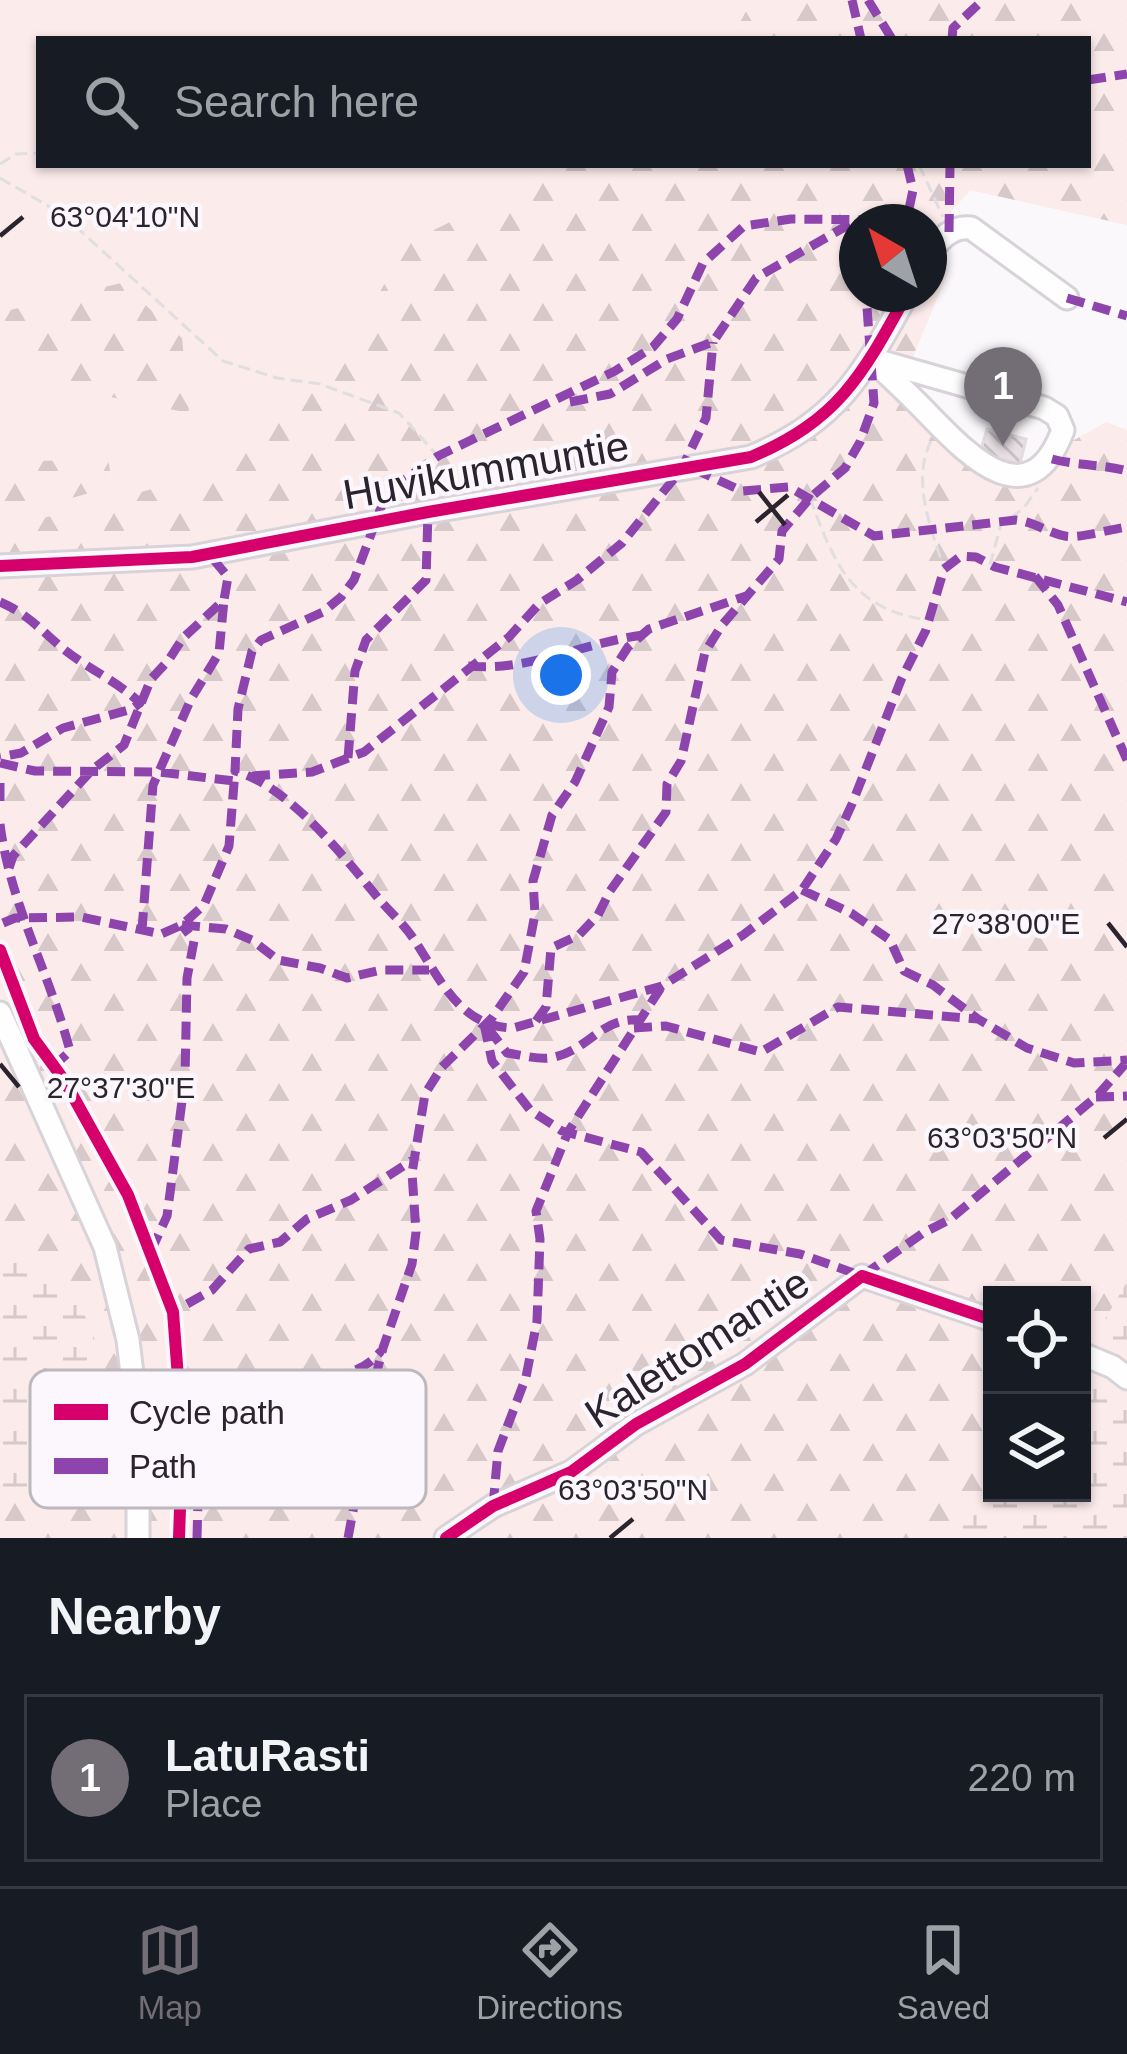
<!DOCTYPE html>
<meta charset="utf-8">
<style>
:root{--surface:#171b24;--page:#20242c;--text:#f1f3f6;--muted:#9ea1a6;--line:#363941;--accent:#736e75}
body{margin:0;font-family:Arial,sans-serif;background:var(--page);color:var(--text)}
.controls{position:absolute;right:36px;bottom:36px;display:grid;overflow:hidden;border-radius:0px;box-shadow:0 3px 9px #0004}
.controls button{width:108px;height:108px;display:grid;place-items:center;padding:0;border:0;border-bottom:3px solid var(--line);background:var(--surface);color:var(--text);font:60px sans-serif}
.compass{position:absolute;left:839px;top:204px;width:108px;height:108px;border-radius:50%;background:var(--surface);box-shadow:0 3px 9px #0004;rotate:321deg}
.you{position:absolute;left:561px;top:675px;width:42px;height:42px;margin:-30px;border:9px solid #fff;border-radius:50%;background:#1a73e8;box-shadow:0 0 0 18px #1a73e833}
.badge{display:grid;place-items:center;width:78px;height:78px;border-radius:50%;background:var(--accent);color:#fff;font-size:39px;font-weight:700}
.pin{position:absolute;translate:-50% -99px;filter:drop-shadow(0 3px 6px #0008)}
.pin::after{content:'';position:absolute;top:63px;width:42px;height:36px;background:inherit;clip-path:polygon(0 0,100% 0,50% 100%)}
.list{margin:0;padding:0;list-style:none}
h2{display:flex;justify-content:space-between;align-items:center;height:156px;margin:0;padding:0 48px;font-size:51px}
h2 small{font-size:39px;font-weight:400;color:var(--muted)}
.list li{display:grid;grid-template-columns:78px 1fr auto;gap:36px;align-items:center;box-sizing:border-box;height:168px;margin:0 24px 24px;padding:0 24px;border:3px solid var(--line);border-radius:0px}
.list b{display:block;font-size:45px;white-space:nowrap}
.list p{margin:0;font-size:39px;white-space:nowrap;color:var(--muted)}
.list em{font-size:39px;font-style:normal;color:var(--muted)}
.icon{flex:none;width:66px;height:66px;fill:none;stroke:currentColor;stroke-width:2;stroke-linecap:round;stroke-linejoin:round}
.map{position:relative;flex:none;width:1127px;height:1538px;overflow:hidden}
.search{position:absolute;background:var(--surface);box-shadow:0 3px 9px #0004;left:36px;right:36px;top:36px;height:132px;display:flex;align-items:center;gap:30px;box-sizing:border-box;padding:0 42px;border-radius:0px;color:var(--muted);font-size:45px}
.sheet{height:348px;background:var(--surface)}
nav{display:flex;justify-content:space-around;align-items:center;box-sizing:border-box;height:168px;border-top:3px solid var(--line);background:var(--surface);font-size:33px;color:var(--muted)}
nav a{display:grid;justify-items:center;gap:6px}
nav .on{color:var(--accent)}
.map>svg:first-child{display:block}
</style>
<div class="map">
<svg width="1127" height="1538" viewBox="0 0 1127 1538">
<defs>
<pattern id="forest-firs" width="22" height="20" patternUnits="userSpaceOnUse" patternTransform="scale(3)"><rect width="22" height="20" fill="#fbebea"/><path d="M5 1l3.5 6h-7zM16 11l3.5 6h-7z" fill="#d7c9c9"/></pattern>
<pattern id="wetland-marsh" width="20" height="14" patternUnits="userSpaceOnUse" patternTransform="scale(3)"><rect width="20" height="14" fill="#fbebea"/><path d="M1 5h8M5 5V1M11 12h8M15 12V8" fill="none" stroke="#d7c9c9"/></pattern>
<pattern id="building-back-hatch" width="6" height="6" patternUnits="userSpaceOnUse" patternTransform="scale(3)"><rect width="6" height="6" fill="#e8e0e4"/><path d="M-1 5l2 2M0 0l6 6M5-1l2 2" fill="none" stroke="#c7c0c4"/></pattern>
</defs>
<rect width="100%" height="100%" fill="#faf8fb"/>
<path fill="#fbebea" d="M0 0H752L731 39H39V165H559L540 178 405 244 368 315 182 481 32 521 0 535V519L113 485 108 459 0 462V344L141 401 189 412 122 283 10 310 0 307Z"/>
<path fill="url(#forest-firs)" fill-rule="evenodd" d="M752 0H1127V225L970 190 929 238V222H857V294H929V255L949 270 908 369 951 437 1012 475 1106 422 1127 430V1538H0V535L32 521 182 481 368 315 405 244 540 178 559 165H1088V39H731ZM992 1295H1082V1493H992Z
M121 283 182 338 189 413 86 392 0 344V307L10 310Z
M108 459 113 486 0 519V462Z"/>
<path fill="url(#wetland-marsh)" d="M0 1254C23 1264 48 1272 66 1290 106 1330 114 1410 80 1456 64 1479 25 1493 0 1504Z
M1127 1282V1538H948L992 1479V1493H1082V1358Z"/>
<path fill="url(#building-back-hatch)" stroke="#e3dbe0" stroke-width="3" d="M987 429 1026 439 1020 464 980 453Z"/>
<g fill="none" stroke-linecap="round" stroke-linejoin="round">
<g stroke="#d8d2d9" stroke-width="27">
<path id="minor" d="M929 253C941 238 952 226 971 228L1067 298
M872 359 1044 408 1057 416 1063 430C1029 521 967 454 927 413 909 394 890 377 872 359Z
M0 566 192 557 428 512 751 457C839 420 863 374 907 294
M0 1013 105 1247 128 1340 138 1425V1538
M1082 1354 1113 1367 1127 1378
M446 1538 493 1506 571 1472 636 1424 745 1364 862 1276 992 1320"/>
</g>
<path stroke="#e0dee0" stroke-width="3" stroke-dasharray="12 6" stroke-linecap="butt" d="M0 164 16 154 39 153
M919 165 943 217
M0 178 62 214 223 361 277 378 320 384 399 413 438 456
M931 441C911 482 931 527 944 569
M810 498C834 564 853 611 929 620
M990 565 1001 524 1023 509 1038 488"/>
<use href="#minor" stroke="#fefefe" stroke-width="21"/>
<path stroke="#8e44ad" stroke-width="9" stroke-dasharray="18 9" stroke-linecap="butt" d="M852 0 861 39
M868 0 892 39
M952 39 953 28 983 0
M1088 80 1127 74
M907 165 913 190 909 209 892 220 791 219 744 226 703 263 677 319 653 347 615 371 438 456 404 480 383 502 354 580 341 597 323 612 261 640 252 651 238 709 235 771C289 786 344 857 379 899 390 912 405 925 415 941 440 979 460 1027 513 1028L662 986 743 935 802 890 836 839 852 804 901 680 926 630 944 569 961 556 976 557 995 567 1127 602
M949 232 950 165
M857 246 850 251 857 278
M1067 298 1127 316
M570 402 610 394 667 359 713 342 756 278 855 221
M1052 459C1079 466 1102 464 1127 471
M694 469 742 491 789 487 874 536 1016 520C1035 522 1048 533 1065 536 1078 539 1111 529 1127 527
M1035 576 1058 605 1127 760
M0 602C26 613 40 629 61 647 86 668 116 680 140 703L132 709 63 728 21 753 0 757
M468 666C528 672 583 643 643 635
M348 758 355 671 366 640 426 580 428 512
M0 763 35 771 159 772 234 781
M252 776 312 772 364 752 509 637 539 604 577 580 622 543 681 470 706 418 713 342
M0 783V802
M0 824C10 904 50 974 70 1051L54 1066
M9 868 13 856 92 770 124 745 151 679 168 661 183 638 224 600 228 577 209 554
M802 890 851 913 890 940 904 971 933 985 978 1019
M3 923 15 918 81 917 161 934 182 925 204 905 229 846 235 771
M182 925 226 929 252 940 278 960 320 968 347 978 381 970H429
M142 930 153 785 191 699 219 653 224 600
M536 1021 546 1007 551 948 579 935 598 915 610 891 666 812 667 784 681 761 705 652 722 625 779 559 782 531 810 498 845 468 860 442 874 403 866 294
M484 1024 492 1061 530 1110 562 1131 641 1152 721 1240 800 1254 862 1276 923 1233 949 1220 1096 1097 1127 1062
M488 1028 507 1053C522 1055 541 1061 555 1057 591 1048 601 1017 640 1020
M634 1028 666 1026 761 1052 838 1007 978 1019 1027 1048 1074 1063 1127 1060
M1096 1097 1127 1096
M151 1251 167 1216 185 1078 187 978 194 941 182 925
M169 1302 173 1312 212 1290 249 1249 280 1242 307 1219 351 1200 414 1159
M188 1428H274C287 1416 299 1395 314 1387 339 1372 362 1375 381 1351
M493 1506 498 1451 526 1377 537 1321 540 1239 536 1211 568 1132 662 986
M197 1538 198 1500 226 1426
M348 1538 361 1468 365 1418 383 1348 412 1264 416 1232 412 1173 425 1094 442 1067 492 1018 524 972 535 914 533 881 552 815 575 782 609 707 612 672 628 647 649 629 746 596"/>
<g stroke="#fbf7fc" stroke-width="20">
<path id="cycleway" d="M0 566 192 557 428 512 751 457C839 420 863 374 907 294
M0 950 34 1039 64 1080 128 1195 173 1312 179 1391 188 1428 186 1463 181 1479 179 1538
M446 1538 493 1506 571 1472 636 1424 745 1364 862 1276 992 1320"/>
</g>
<use href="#cycleway" stroke="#d6006c" stroke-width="12"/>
</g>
<path fill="none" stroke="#2b232d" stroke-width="4.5" d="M0 236 23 217M759 492 785 525M756 522 788 495M1108 923 1127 947M0 1064 19 1087M1104 1138 1127 1119M610 1538 633 1519"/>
<g text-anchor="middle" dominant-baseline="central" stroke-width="9" stroke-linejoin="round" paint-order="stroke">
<g font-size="42" fill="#2b232d" stroke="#fbf7fc">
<text transform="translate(486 470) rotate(-10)">Huvikummuntie</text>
<text transform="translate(697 1348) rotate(-33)">Kalettomantie</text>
</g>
</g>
<rect x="30" y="1370" width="396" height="138" rx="18" fill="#fbf7fc" stroke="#bdb7be" stroke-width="3"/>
<rect x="54" y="1404" width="54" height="16" fill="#d6006c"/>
<rect x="54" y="1458" width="54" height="16" fill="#8e44ad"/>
<g font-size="33" fill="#2b232d">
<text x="129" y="1424">Cycle path</text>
<text x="129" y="1478">Path</text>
</g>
<g font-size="30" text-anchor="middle" fill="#2b232d" stroke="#fbf7fc" stroke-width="9" stroke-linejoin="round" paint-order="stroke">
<text x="125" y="227">63°04'10"N</text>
<text x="1006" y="934">27°38'00"E</text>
<text x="121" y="1098">27°37'30"E</text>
<text x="1002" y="1148">63°03'50"N</text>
<text x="633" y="1500">63°03'50"N</text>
</g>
</svg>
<div class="controls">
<button><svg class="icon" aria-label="locate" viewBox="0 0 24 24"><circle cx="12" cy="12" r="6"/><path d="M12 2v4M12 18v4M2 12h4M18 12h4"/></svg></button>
<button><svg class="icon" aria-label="layers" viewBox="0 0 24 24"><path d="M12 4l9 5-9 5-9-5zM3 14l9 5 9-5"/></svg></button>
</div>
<svg class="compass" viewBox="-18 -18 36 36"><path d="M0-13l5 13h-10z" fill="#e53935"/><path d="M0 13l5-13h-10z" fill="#9ea1a6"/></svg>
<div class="you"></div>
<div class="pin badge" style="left:1003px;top:446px">1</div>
<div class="search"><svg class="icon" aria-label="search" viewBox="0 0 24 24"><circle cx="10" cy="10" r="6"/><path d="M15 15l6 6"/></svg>Search here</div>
</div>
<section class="sheet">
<h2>Nearby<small></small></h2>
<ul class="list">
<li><span class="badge">1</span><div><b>LatuRasti</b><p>Place</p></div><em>220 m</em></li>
</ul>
</section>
<nav>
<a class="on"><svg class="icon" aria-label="map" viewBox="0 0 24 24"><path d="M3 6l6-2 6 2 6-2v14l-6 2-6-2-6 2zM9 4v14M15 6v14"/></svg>Map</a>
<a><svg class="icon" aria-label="directions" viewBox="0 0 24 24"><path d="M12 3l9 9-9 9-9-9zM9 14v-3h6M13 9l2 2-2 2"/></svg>Directions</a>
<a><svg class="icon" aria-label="saved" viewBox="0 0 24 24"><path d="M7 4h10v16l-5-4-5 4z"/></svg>Saved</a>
</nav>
